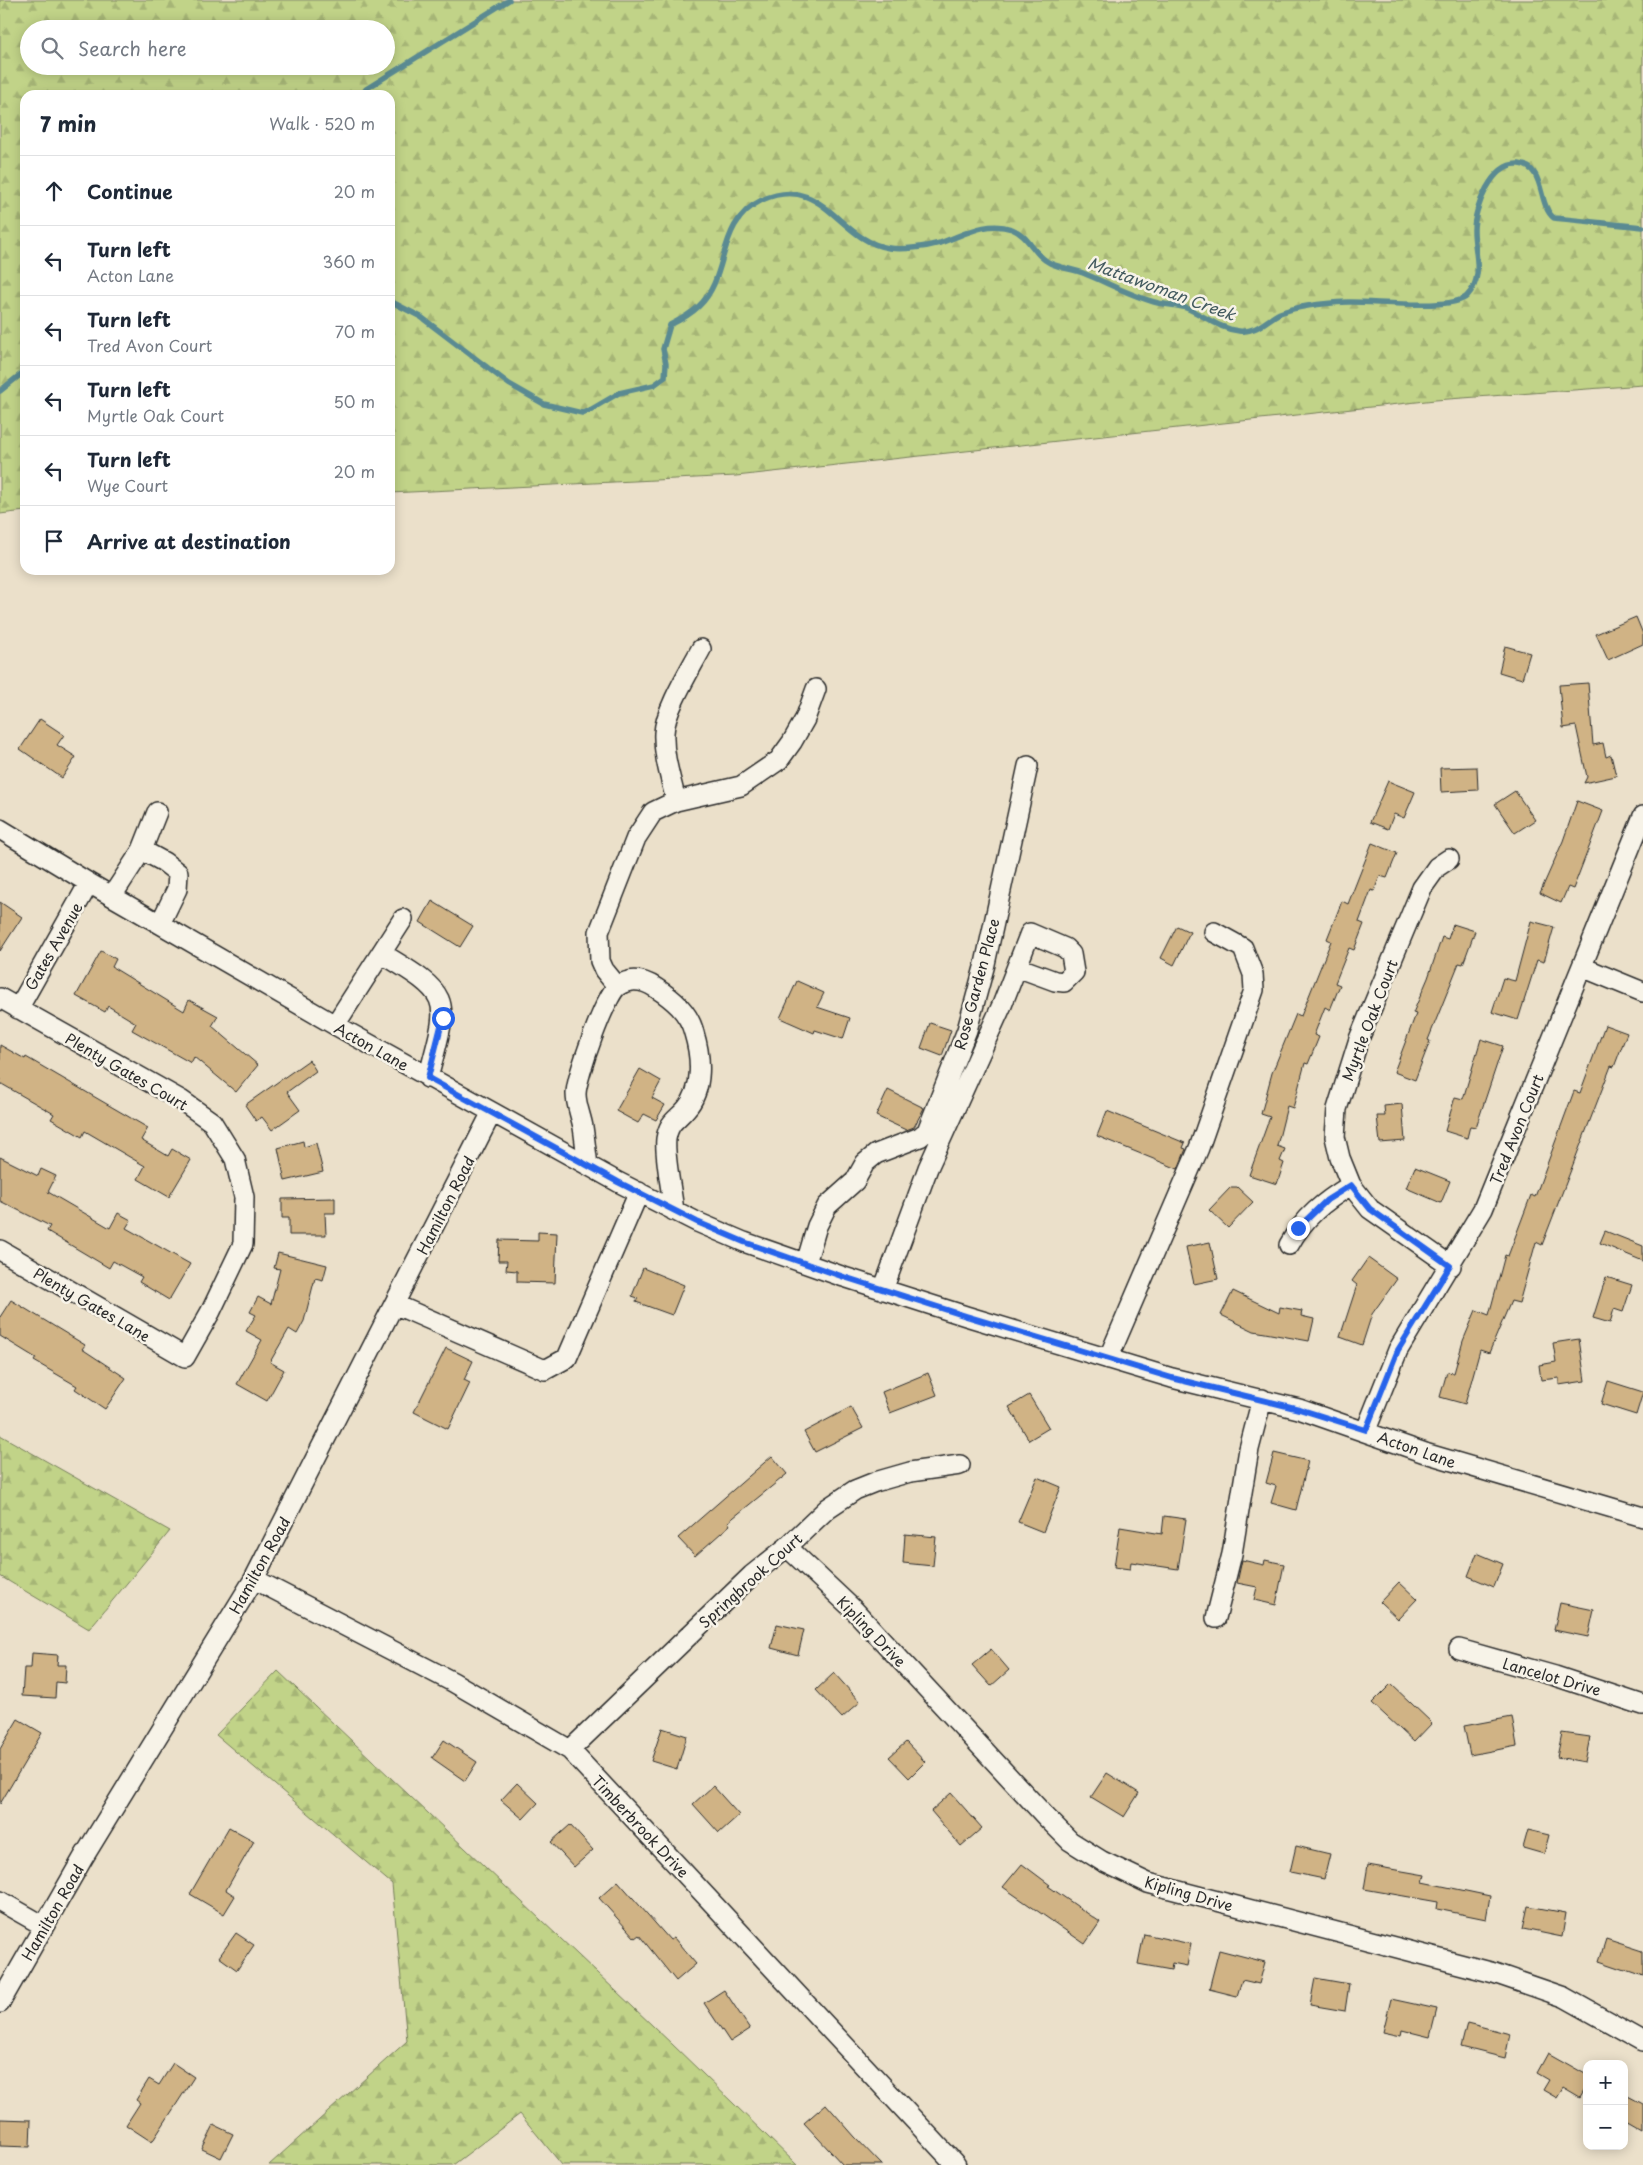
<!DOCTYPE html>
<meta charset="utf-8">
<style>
:root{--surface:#fff;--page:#f2f2f3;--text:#1f2937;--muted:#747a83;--line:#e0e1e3}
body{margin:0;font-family:"Playpen Sans",sans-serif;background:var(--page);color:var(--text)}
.controls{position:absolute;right:15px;bottom:15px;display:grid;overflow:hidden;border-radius:10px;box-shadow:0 2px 12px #0003}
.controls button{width:45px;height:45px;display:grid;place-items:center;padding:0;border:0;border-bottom:1px solid var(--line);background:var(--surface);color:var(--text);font:25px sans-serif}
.stop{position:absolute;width:15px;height:15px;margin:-11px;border:4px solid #2563eb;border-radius:50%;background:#fff}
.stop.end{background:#2563eb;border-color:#fff;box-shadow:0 1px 5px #0008}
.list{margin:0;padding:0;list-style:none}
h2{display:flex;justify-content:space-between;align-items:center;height:65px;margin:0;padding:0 20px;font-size:21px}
h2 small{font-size:16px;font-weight:400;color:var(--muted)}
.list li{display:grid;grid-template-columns:32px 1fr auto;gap:15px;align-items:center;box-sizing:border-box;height:70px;padding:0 20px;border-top:1px solid var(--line)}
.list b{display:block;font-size:19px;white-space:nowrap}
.list p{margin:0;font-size:16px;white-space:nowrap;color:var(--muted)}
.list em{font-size:16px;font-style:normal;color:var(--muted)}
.icon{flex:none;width:28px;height:28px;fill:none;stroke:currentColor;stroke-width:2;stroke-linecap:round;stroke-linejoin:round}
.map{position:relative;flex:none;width:1643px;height:2165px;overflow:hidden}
.search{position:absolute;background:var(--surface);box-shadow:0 2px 12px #0003;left:20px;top:20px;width:375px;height:55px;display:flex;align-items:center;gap:12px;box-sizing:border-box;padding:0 18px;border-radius:28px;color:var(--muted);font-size:19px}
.panel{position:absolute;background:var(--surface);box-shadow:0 2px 12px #0003;left:20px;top:90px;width:375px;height:485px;border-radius:15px}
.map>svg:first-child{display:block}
</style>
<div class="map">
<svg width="1643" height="2165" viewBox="0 0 1643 2165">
<defs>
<pattern id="forest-firs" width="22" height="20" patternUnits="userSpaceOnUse" patternTransform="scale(1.25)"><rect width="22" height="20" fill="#c1d388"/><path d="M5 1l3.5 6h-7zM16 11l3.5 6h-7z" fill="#a6b576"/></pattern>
</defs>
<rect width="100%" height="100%" fill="#ebe0ca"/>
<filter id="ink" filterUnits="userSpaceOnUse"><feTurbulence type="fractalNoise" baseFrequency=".02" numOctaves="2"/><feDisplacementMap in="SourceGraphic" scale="10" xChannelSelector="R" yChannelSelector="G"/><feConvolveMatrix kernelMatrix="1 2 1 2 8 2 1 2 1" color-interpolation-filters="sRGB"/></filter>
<g filter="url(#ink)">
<path fill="url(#forest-firs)" stroke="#767f5a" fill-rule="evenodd" d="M0 0H1643V385L1435 400 736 476 390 493V95H25V511L0 514ZM29 29H386V66H29Z
M0 1435 170 1531 89 1629 0 1576Z
M278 1671 672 2044 797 2165H562L520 2114 453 2165H269L407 2041 392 1884 216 1735Z"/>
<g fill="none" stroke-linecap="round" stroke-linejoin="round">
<path stroke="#5a8a92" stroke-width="5.5" d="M362 95 366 89 509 0
M390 301 421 317 509 384 544 404 582 413 590 410 619 393 654 385 665 377 666 364 663 349 670 325C680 320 691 314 699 306 731 275 715 223 762 200 823 172 838 241 889 248 904 250 926 247 940 243 964 235 986 220 1012 229 1030 236 1033 255 1050 263 1060 268 1072 269 1083 273 1108 283 1131 296 1158 303 1167 305 1177 305 1186 308 1204 315 1219 329 1239 331 1257 333 1266 320 1280 313 1301 305 1326 303 1348 302 1373 301 1452 311 1467 296 1485 277 1474 253 1474 230 1474 209 1492 162 1519 164 1546 167 1537 205 1554 218L1643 227
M0 391 25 371"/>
</g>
<path fill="#d0b385" stroke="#2b2b2b" d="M1636 617 1643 634V644L1608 660 1596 634Z
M1505 646 1530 653 1522 679 1499 672Z
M1588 683 1593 745 1603 743 1606 757 1611 755 1616 776 1584 783 1587 777 1576 726 1563 728 1559 685Z
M40 719 64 735 57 745 76 757 62 778 20 749Z
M1477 767 1478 790 1441 792 1440 768Z
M1388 781 1415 792 1404 818 1394 814 1388 829 1370 822Z
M1515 791 1535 820 1515 833 1495 804Z
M1577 801 1603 811 1573 889 1568 887 1561 903 1540 893 1563 841Z
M1372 843 1397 853 1387 878 1380 876 1374 891 1371 890 1359 922 1364 924 1354 950 1349 948 1335 983 1340 985 1330 1010 1325 1007 1314 1035 1319 1037 1308 1064 1305 1063 1293 1108 1287 1106 1277 1146 1285 1149 1280 1161 1284 1163 1277 1184 1249 1175 1270 1117 1261 1114 1272 1073 1296 1014 1301 1016 1331 941 1327 939 1342 901 1348 904Z
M432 901 473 926 460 947 420 922Z
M0 902 22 917 0 951Z
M1531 921 1554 927 1544 962 1537 960 1518 1020 1492 1012 1503 978 1515 981Z
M1453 924 1475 931 1463 964 1459 963 1428 1040 1430 1041 1415 1080 1394 1072 1416 1014 1413 1013 1428 978 1442 937 1448 939Z
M1177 926 1190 932 1174 965 1161 958Z
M101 951 116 959 112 967 184 1011 189 1000 218 1016 212 1026 258 1065 236 1092 194 1057 191 1063 132 1030 136 1023 108 1006 105 1012 76 996Z
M797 981 824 993 817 1007 850 1018 843 1039 815 1030 814 1033 780 1018Z
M930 1023 951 1030 942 1056 921 1048Z
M1605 1025 1627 1033 1614 1067 1611 1066 1542 1245 1536 1242 1519 1303 1511 1301 1489 1353 1480 1350 1465 1404 1440 1397 1447 1372 1454 1373 1463 1341 1476 1310 1489 1315 1505 1255 1508 1256 1531 1195 1535 1197 1574 1091 1580 1093Z
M1481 1039 1503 1046 1476 1127 1470 1126 1467 1138 1445 1131 1455 1097 1463 1099Z
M0 1045 25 1059 26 1057 148 1128 141 1140 168 1156 172 1149 191 1160 169 1197 138 1179 145 1166 85 1131 82 1137 51 1119 54 1114 0 1083Z
M309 1060 316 1071 287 1092 300 1110 272 1130 262 1117 256 1121 245 1105Z
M640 1069 661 1081 652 1098 665 1105 656 1120 644 1114 638 1123 616 1111Z
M888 1090 924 1108 914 1127 906 1130 876 1116Z
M1402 1104 1405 1141 1380 1143 1377 1116H1385L1384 1106Z
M1107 1111 1185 1143 1183 1148 1186 1149 1178 1169 1097 1136Z
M303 1141 304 1147 316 1143 323 1172 285 1181 278 1148Z
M0 1157 38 1176 41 1169 56 1176 48 1192 110 1228 118 1213 131 1220 126 1228 190 1264 169 1300 139 1282 142 1277 113 1261 109 1268 47 1231 50 1226 0 1201Z
M1415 1167 1450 1181 1441 1203 1406 1188Z
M1231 1187H1237L1253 1202 1228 1228 1209 1210Z
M335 1198V1213H325L326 1235H289V1218H282V1199Z
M1605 1231 1643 1246V1261L1600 1243Z
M538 1232 557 1233 555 1283 517 1282V1271L506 1270 507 1261H498L499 1240 538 1241Z
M1210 1242 1218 1279 1194 1284 1186 1247Z
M278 1253 327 1265 323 1280 315 1278 304 1321 297 1334 289 1329 270 1362 284 1370 267 1401 237 1384 262 1340 246 1331 256 1315 250 1312 258 1297 271 1304 280 1269 274 1268Z
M1368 1258 1397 1279 1372 1314 1362 1345 1340 1337 1357 1285 1352 1281Z
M643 1268 684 1285 672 1315 636 1302 638 1298 632 1296Z
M1606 1277 1632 1285 1623 1312 1614 1309 1610 1323 1593 1318Z
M1233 1291 1279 1313 1280 1307 1302 1311 1301 1316 1314 1319 1309 1341 1254 1331 1221 1315Z
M11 1300 85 1345 82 1349 126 1378 105 1409 75 1389 77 1386 34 1361 36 1358 0 1336V1317Z
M1579 1339 1585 1381 1559 1385V1378L1541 1380 1539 1365 1556 1362 1553 1343Z
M446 1348 473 1361 464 1380 470 1383 448 1429 414 1412Z
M928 1373 937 1395 890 1413 882 1392Z
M1608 1381 1643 1392 1636 1415 1601 1404Z
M1029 1395 1049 1428 1029 1440 1009 1407Z
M851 1407 863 1428 815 1452 804 1432Z
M1274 1453 1308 1461 1296 1510 1271 1503 1276 1486 1266 1483Z
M772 1456 787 1474 728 1522 730 1525 695 1556 678 1538Z
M1037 1477 1061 1487 1043 1532 1018 1522Z
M1164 1516 1186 1519 1178 1569 1131 1562 1130 1569 1114 1567 1120 1527 1162 1534Z
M905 1534 936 1537 933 1566 903 1563Z
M1477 1553 1503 1564 1494 1587 1468 1576Z
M1242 1560 1264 1565 1265 1560 1284 1564 1276 1605 1254 1600 1257 1587 1237 1583Z
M1399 1582 1417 1599 1398 1619 1380 1602Z
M1560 1603 1594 1610 1588 1637 1554 1630Z
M777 1624 804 1630 798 1655 771 1648Z
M991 1649 1009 1670 991 1686 972 1665Z
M32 1653 58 1655 57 1665H66L65 1683 56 1682 55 1698 22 1696 24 1668H31Z
M834 1673 860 1702 842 1718 816 1690Z
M1391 1684 1432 1723 1414 1742 1372 1703Z
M1512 1717 1517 1746 1470 1755 1464 1726Z
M18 1719 42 1733 0 1804V1749Z
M662 1728 687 1736 677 1769 651 1761Z
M1562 1733 1590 1737 1585 1762 1557 1757Z
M444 1740 477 1762 465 1781 432 1758Z
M906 1742 925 1762 909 1778 889 1757Z
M1107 1773 1139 1793 1124 1817 1091 1797Z
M517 1783 538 1803 523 1819 501 1800Z
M713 1786 739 1815 719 1833 693 1804Z
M951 1793 982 1828 961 1846 931 1811Z
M570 1825 593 1850 574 1867 551 1842Z
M229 1827 254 1841 226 1890 235 1896 224 1914 190 1894Z
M1528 1830 1549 1835 1544 1854 1523 1848Z
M1296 1846 1330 1854 1324 1879 1290 1872Z
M1022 1864 1050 1885 1048 1886 1100 1922 1085 1944 1003 1887Z
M1368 1865 1425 1875 1423 1882 1490 1896 1486 1919 1437 1909 1438 1902 1364 1889Z
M618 1881 670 1940 674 1938 696 1964 676 1981 639 1935 635 1938 599 1898Z
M1528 1906 1566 1913 1562 1937 1523 1929Z
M236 1933 254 1945 237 1970 219 1957Z
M1144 1934 1191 1944 1187 1966 1172 1963 1171 1970 1138 1964Z
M1606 1939 1643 1951V1976L1599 1961Z
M1219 1950 1265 1962 1259 1984 1242 1980 1237 1996 1209 1989Z
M1315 1978 1349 1984 1345 2011 1310 2005Z
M724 1990 750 2029 730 2042 704 2003Z
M1391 1999 1437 2009 1430 2037 1402 2030 1401 2036 1383 2032Z
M1467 2023 1510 2034 1505 2058 1461 2047Z
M1548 2053 1587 2075V2086L1580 2098 1563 2088 1557 2098 1543 2090 1549 2080 1537 2073Z
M173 2063 194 2077 152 2142 126 2125 140 2103 136 2100 149 2079 159 2085Z
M1624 2094 1643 2104V2131L1624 2120Z
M826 2104 855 2137 882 2165H843L804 2123Z
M0 2119 31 2120 30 2147 0 2146Z
M214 2125 233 2134 221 2158 202 2149Z"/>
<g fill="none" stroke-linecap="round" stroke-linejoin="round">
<g stroke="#2b2b2b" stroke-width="22">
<path id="minor" d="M676 801C671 779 663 756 664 733 665 710 690 670 701 649
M0 829 89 883 335 1025 618 1182 697 1222 744 1242 844 1277 966 1316 1172 1378 1299 1409 1425 1453 1643 1517
M142 850 164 862 178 873 177 889 160 924
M1449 859 1437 867 1422 888 1359 1039 1337 1109 1335 1137 1340 1158 1351 1185 1370 1209 1451 1266
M112 896 142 850 157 812
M381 953C455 997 449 998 428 1078
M1582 967 1643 992
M617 986 604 970 600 961 599 932 636 838 653 812 676 801 741 786 779 760 792 742 805 719 816 689
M0 998 181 1100 212 1122 235 1159 244 1197 243 1244 211 1311 185 1357 0 1250
M18 1009 89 883
M335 1025 403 919
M588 1165C586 1152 585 1140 583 1127 581 1116 576 1105 576 1094 576 1078 606 993 618 986 631 977 644 980 656 988 673 999 689 1012 694 1033 701 1056 704 1089 686 1109 676 1121 669 1121 666 1139 664 1156 672 1192 674 1211
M1289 1245C1304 1217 1325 1201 1351 1185
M806 1263 817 1226 827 1206 855 1181 865 1163 876 1154 920 1137 927 1131 967 1030 985 964 1028 766
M883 1290 928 1168 1002 1005 1030 933 1065 948 1071 954 1074 972 1064 982 1055 981 1017 967
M394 1304 545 1370 567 1358 639 1192
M1108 1359 1199 1148 1254 990 1253 974 1243 948 1214 932
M1366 1430 1398 1350 1483 1209 1643 816
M787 1547 855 1611 1047 1818 1070 1841 1102 1861 1148 1883 1494 1973 1564 1997 1643 2041
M254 1579 453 1682 570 1750 956 2165
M1216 1618 1232 1554 1249 1449 1262 1399
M1459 1649 1555 1676 1643 1705
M570 1750 752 1575 787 1547 828 1508 855 1490 875 1482 910 1472 960 1465
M0 1901 44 1926
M0 2003 83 1858 254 1579 492 1112"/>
</g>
<use href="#minor" stroke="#f7f3e8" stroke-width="19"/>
</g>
</g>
<g fill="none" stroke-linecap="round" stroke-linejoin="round" filter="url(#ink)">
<path stroke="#2563eb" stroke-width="6" d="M443 1018 428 1078 618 1182 697 1222 744 1242 844 1277 966 1316 1172 1378 1299 1409 1366 1430 1398 1350 1450 1266 1370 1209 1351 1185 1327 1200 1298 1228"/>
</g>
<g text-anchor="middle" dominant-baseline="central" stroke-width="5" stroke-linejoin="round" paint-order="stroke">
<g font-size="15" fill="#2b2b2b" stroke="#f7f3e8">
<text transform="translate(53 946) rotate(-60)">Gates Avenue</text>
<text transform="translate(976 984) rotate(-75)">Rose Garden Place</text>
<text transform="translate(1369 1020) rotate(-69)">Myrtle Oak Court</text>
<text transform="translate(372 1046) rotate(29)">Acton Lane</text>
<text transform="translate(127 1071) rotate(30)">Plenty Gates Court</text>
<text transform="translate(1516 1129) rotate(-68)">Tred Avon Court</text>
<text transform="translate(445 1205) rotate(-63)">Hamilton Road</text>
<text transform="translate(92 1304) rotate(30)">Plenty Gates Lane</text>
<text transform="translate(1417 1449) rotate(19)">Acton Lane</text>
<text transform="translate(259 1565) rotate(-61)">Hamilton Road</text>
<text transform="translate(750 1580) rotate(-42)">Springbrook Court</text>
<text transform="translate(872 1631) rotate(46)">Kipling Drive</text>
<text transform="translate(1552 1676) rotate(16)">Lancelot Drive</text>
<text transform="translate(641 1826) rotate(47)">Timberbrook Drive</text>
<text transform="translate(1189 1893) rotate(16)">Kipling Drive</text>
<text transform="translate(52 1912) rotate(-60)">Hamilton Road</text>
</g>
<g font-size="16" font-style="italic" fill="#435a5f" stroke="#f7f3e8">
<text transform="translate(1162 288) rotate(20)">Mattawoman Creek</text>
</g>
</g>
</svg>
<div class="controls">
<button>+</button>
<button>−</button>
</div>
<div class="stop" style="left:443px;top:1018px"></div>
<div class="stop end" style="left:1298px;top:1228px"></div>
<div class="search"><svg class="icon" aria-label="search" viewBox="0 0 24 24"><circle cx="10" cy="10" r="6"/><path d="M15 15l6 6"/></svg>Search here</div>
<section class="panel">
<h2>7 min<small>Walk · 520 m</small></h2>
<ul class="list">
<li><svg class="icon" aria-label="ahead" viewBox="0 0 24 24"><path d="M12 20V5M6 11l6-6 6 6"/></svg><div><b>Continue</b></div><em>20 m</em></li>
<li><svg class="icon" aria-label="left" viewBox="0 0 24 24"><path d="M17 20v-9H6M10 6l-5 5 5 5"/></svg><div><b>Turn left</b><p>Acton Lane</p></div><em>360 m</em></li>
<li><svg class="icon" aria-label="left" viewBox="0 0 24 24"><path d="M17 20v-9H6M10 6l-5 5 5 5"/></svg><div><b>Turn left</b><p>Tred Avon Court</p></div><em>70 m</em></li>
<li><svg class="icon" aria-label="left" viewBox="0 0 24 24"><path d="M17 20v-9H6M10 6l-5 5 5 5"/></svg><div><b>Turn left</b><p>Myrtle Oak Court</p></div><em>50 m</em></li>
<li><svg class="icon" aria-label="left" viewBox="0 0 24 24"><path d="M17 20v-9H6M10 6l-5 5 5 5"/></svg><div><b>Turn left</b><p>Wye Court</p></div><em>20 m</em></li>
<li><svg class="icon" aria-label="arrive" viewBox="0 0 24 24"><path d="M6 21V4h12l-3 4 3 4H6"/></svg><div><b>Arrive at destination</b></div></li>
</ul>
</section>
</div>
